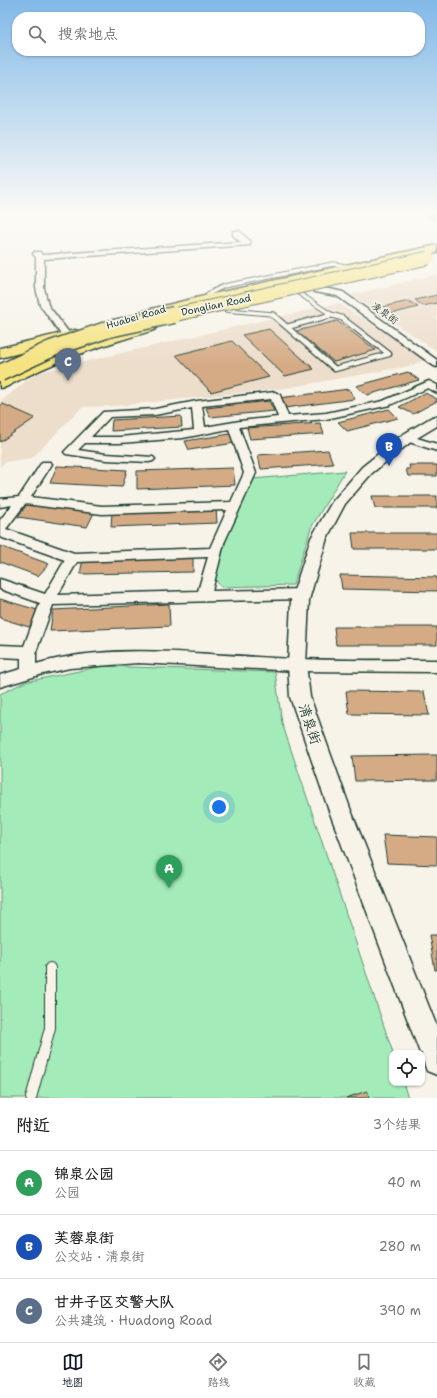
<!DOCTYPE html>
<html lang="zh">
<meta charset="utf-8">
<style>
:root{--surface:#fff;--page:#f2f2f2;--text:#222;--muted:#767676;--line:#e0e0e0;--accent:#111827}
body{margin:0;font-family:"Shantell Sans","LXGW WenKai TC",sans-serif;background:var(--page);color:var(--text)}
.controls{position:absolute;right:12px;bottom:12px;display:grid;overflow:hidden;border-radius:8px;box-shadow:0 1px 3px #0004}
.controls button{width:36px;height:36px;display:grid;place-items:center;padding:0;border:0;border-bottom:1px solid var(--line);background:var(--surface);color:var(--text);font:20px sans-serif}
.you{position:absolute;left:219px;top:807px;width:14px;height:14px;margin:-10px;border:3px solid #fff;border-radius:50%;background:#1a73e8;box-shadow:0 0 0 6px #1a73e833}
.badge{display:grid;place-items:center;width:26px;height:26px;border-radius:50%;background:var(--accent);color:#fff;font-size:13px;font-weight:700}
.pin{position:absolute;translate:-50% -33px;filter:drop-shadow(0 1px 2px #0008)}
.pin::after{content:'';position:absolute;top:21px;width:14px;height:12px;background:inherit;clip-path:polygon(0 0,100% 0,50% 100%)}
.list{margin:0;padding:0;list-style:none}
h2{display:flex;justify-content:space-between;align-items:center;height:52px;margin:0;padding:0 16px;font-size:17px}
h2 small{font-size:13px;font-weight:400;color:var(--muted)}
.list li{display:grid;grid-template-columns:26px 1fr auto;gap:12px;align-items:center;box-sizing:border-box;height:64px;padding:0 16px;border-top:1px solid var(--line)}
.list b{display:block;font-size:15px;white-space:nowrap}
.list p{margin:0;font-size:13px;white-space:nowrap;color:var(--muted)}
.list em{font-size:13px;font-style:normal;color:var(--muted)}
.icon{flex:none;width:22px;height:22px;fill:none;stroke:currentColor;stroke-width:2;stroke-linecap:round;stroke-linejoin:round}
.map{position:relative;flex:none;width:437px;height:1098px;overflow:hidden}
.search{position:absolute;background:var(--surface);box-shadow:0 1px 3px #0004;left:12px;right:12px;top:12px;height:44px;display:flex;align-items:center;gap:10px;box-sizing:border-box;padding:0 14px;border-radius:16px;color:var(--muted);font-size:15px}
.sheet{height:244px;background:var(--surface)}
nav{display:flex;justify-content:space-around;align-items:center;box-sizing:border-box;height:56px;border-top:1px solid var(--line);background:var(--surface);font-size:11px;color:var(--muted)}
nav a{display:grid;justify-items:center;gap:2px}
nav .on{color:var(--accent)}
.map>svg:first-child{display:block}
</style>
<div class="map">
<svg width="437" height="1098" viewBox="0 0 437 1098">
<rect width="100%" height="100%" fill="#f7f3e8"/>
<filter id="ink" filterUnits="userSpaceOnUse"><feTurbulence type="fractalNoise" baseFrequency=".025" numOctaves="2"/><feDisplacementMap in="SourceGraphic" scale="8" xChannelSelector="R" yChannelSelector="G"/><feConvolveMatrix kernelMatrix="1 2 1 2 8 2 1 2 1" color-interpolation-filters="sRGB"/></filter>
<g filter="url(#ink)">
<path fill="#edddcb" d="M437 274V351L351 295Z
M338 303 427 359 409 366 286 388 115 406 82 407 32 458 5 462 0 467V402L36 373Z"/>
<path fill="#a3ebb8" stroke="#619476" d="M345 471 311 528 293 585 221 587 215 579 227 537 252 479Z
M103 666 275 672 282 723 393 1053H392V1083H403L408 1098H0V694L25 682Z"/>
<path fill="#d5ab86" stroke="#1f3d34" d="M437 295V303L423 306 415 300Z
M409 301 418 307 383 316 373 309Z
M337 321 376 350 334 362 296 331Z
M269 329 314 369 285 376 242 335Z
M232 341 269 377 211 392 176 355Z
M408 372 419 380 367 395 356 386Z
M349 389 355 399 284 408 279 398Z
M425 393 437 399V401L413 414 399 407Z
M269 401 274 411 210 417 206 408Z
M3 404 35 418 0 442V406Z
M389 409 398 418 347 431 338 422Z
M181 416 182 427 111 431 112 420Z
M320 423 324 434 250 439 247 428Z
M230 434 235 443 189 450 185 441Z
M328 450 333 464 261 469 258 455Z
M409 465H437V476H408L406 469H410Z
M57 466 127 470 122 487 50 483Z
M233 468 235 485 137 489V471Z
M372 496H437V508H375Z
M27 504 94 513 87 527 18 517Z
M216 508 217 523 111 527 112 512Z
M352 533H437V549H354Z
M0 546 49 564 38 576 0 562Z
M193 557V572L80 574 83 559Z
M340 575 437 577V591L342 589Z
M0 599 41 611 29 627 0 618Z
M169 604 170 626 50 631 53 610Z
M334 627H437V645H336Z
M346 691 424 692 429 715 349 714Z
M437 755V780L355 781 352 756Z
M383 835 437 837V865L387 863Z
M429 935H437V970H435Z
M367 1091 369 1098H346Z"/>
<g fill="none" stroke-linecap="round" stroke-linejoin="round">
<g stroke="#1f3d34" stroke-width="5.5">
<path id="service-far2" d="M426 212 437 218
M300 294 332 315 330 316
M208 299V294L224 286 333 264 351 267
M226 310 272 314 274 316
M332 315 334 316"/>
</g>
<g stroke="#1f3d34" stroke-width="7">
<path id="service-far1" d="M273 315 335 369 389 354 342 318 332 315
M287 327 331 315"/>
</g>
<g stroke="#1f3d34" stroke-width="12">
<path id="service" d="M31 1098 50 1028V968"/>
</g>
<g stroke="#1f3d34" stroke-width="3">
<path id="minor" d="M233 231H239L250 241V245L44 259V288L48 305 73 338 71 340H65L40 305 36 288V257L33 254 34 252H40L42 255 241 242 233 235Z
M314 288 330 289 343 292 437 360V367L434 366 337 296 314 292 313 290Z
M429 381 437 385V393L428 388 390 405 326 419 239 427 256 473 224 543 212 591 302 589 307 590 309 594 307 598 302 599 53 605 36 652V664C109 642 198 654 274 658 328 661 383 660 437 660V672L297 671 138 663 70 668 43 674 0 687V675L21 669V658L0 657V645L24 646 40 603 0 589V579L45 594 65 560 0 537V520L12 505 0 507V499L19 497 42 462H50L52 464 31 497 102 506 231 502 244 473 229 429 183 438 120 443H85L78 450 106 454 153 457 155 459 153 461 149 462 106 460 66 454 64 452 66 450 103 412 155 409 197 401 275 392 280 395 288 416 326 413 383 401ZM271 399 278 417 240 421 205 427 202 406ZM192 408 194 430 120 437H91L110 417 155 415ZM25 504 102 514 227 510 210 548 74 553 6 529ZM208 557 198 591 58 595 77 562Z
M407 435 437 444V451L403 440 402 438Z"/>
</g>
<g stroke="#1f3d34" stroke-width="3">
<path id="tertiary" d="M437 416V426L412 441 372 473 345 504 327 538 309 600 306 665 310 697 350 808 437 1027V1075L427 1071 422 1058V1053H420L328 808 290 697 288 665 291 600 311 538 332 502 362 467 402 435 432 417Z"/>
</g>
<g stroke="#1f3d34" stroke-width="3">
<path id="trunk" d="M437 245V253L209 303 144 319 139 318 137 315 139 312 208 295Z
M149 322 154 324 157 327 154 330C103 345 53 361 6 387L0 388V376C47 351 98 335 149 322Z
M75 330 80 332 83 335 80 338 0 358V348Z"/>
</g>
<use href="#service-far2" stroke="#f7f3e8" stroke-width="3.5"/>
<use href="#service-far1" stroke="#f7f3e8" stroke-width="4.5"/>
<use href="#service" stroke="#f7f3e8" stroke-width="10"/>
<use href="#minor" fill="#f7f3e8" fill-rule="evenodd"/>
<use href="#tertiary" fill="#f7f3e8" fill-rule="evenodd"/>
<use href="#trunk" fill="#f5e381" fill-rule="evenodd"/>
<g stroke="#1f3d34" stroke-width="15" stroke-linecap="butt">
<path id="trunk-bridge-far1" d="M169 316 428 258"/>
</g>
<g stroke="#1f3d34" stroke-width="19" stroke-linecap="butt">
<path id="trunk-bridge" d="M0 373 51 349 109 329 174 315"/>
</g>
<use href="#trunk-bridge-far1" stroke="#f5e381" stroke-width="13"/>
<use href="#trunk-bridge" stroke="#f5e381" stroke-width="16"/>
</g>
</g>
<linearGradient id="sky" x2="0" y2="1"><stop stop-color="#82b9e8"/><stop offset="0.58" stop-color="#fbfaf5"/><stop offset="1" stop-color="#fbfaf5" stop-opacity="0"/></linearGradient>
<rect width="437" height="366" fill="url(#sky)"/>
<g text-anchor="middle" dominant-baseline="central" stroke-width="3.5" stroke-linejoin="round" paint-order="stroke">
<g font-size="10" fill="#1f3d34" stroke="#f7f3e8">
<text transform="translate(216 305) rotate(-12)">Donglian Road</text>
<text transform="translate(385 313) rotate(36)">凌泉街</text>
<text transform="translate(136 317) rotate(-16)">Huabei Road</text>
</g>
<g font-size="14" fill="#1f3d34" stroke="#f7f3e8">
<text transform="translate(310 724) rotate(71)">清泉街</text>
</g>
</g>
</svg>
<div class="controls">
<button><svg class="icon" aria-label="locate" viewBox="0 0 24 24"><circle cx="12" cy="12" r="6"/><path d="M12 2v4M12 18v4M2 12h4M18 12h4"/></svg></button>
</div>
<div class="you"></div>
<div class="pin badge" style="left:169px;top:888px;background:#2e9e5b">A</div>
<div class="pin badge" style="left:389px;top:466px;background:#1a4fb4">B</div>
<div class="pin badge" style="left:68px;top:381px;background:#5c6f8a">C</div>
<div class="search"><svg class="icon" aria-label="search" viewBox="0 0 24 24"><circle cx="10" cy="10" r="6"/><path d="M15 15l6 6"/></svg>搜索地点</div>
</div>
<section class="sheet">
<h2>附近<small>3个结果</small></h2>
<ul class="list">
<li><span class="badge" style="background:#2e9e5b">A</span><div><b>锦泉公园</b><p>公园</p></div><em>40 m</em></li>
<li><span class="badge" style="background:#1a4fb4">B</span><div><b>芙蓉泉街</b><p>公交站 · 清泉街</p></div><em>280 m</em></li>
<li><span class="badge" style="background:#5c6f8a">C</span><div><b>甘井子区交警大队</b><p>公共建筑 · Huadong Road</p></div><em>390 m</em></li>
</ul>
</section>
<nav>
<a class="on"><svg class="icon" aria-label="map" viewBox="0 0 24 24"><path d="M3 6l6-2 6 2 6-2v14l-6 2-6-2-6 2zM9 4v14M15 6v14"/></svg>地图</a>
<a><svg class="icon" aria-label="directions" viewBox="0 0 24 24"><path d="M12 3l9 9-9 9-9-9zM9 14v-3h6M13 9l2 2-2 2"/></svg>路线</a>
<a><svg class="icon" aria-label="saved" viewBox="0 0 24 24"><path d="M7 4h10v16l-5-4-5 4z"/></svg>收藏</a>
</nav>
